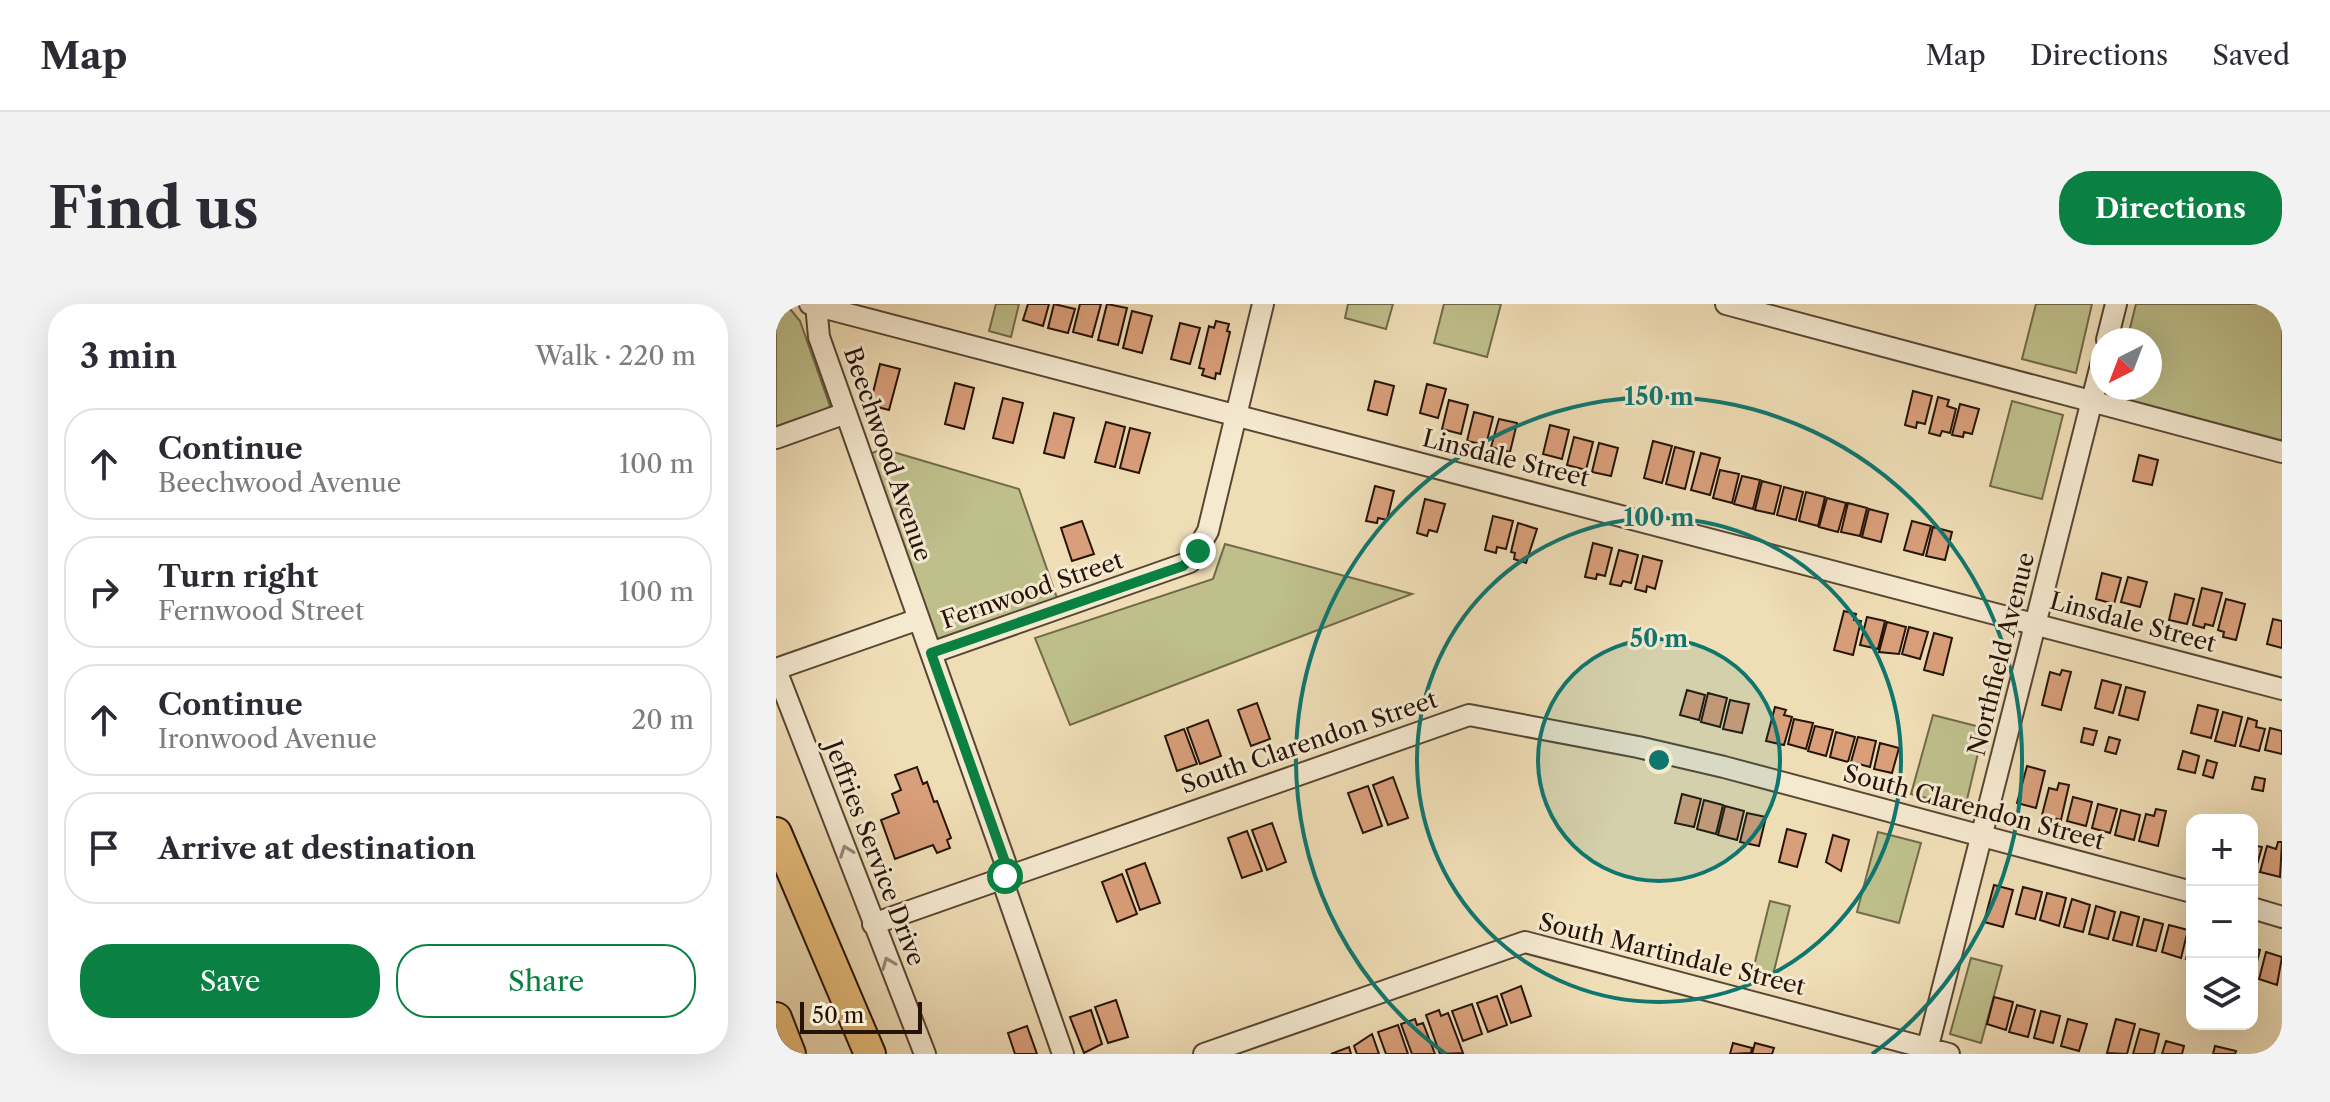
<!DOCTYPE html>
<meta charset="utf-8">
<style>
:root{--surface:#fff;--page:#f2f2f3;--text:#2b2b33;--muted:#7c7c81;--line:#e1e1e2;--accent:#0b8043}
body{margin:0;font-family:"Libre Caslon Text",serif;background:var(--page);color:var(--text)}
.controls{position:absolute;right:24px;bottom:24px;display:grid;overflow:hidden;border-radius:16px;box-shadow:0 8px 32px #0002}
.controls button{width:72px;height:72px;display:grid;place-items:center;padding:0;border:0;border-bottom:2px solid var(--line);background:var(--surface);color:var(--text);font:40px sans-serif}
.compass{position:absolute;left:1314px;top:24px;width:72px;height:72px;border-radius:50%;background:var(--surface);box-shadow:0 8px 32px #0002;rotate:222deg}
.scale{position:absolute;left:24px;bottom:20px;width:122px;box-sizing:border-box;padding-left:8px;border:4px solid #261408;border-top:0;font-size:22px;line-height:28px;white-space:nowrap;color:#261408;-webkit-text-stroke:6px #f5e9d0;paint-order:stroke}
.stop{position:absolute;width:24px;height:24px;margin:-18px;border:6px solid #0b8043;border-radius:50%;background:#fff}
.stop.end{background:#0b8043;border-color:#fff;box-shadow:0 2px 8px #0008}
.list{margin:0;padding:0;list-style:none}
h2{display:flex;justify-content:space-between;align-items:center;height:104px;margin:0;padding:0 32px;font-size:34px}
h2 small{font-size:26px;font-weight:400;color:var(--muted)}
.list li{display:grid;grid-template-columns:52px 1fr auto;gap:24px;align-items:center;box-sizing:border-box;height:112px;margin:0 16px 16px;padding:0 16px;border:2px solid var(--line);border-radius:32px}
.list b{display:block;font-size:30px;white-space:nowrap}
.list p{margin:0;font-size:26px;white-space:nowrap;color:var(--muted)}
.list em{font-size:26px;font-style:normal;color:var(--muted)}
.actions{display:flex;gap:16px;padding:24px 32px}
.actions a{flex:1;padding:18px 0;border:2px solid var(--accent);border-radius:32px;text-align:center;font-size:28px;color:var(--accent)}
.actions .main{background:var(--accent);color:#fff}
.icon{flex:none;width:44px;height:44px;fill:none;stroke:currentColor;stroke-width:2;stroke-linecap:round;stroke-linejoin:round}
.map{position:relative;flex:none;width:1506px;height:750px;overflow:hidden;border-radius:32px}
header{display:flex;align-items:center;gap:48px;box-sizing:border-box;height:112px;padding:0 40px;background:var(--surface);border-bottom:2px solid var(--line)}
header strong{font-size:38px}
nav{display:flex;gap:44px;margin-inline-start:auto;font-size:28px}
.intro{display:flex;align-items:center;justify-content:space-between;box-sizing:border-box;height:192px;padding:0 48px}
h1{margin:0;font-size:56px}
.button{padding:20px 36px;border-radius:32px;background:var(--accent);color:#fff;font-size:28px;font-weight:700}
main{display:flex;gap:48px;padding:0 48px}
aside{flex:1;background:var(--surface);border-radius:32px;box-shadow:0 8px 32px #0002}
.map>svg:first-child{display:block}
</style>
<header>
<strong>Map</strong>
<nav><a>Map</a><a>Directions</a><a>Saved</a></nav>
</header>
<div class="intro"><h1>Find us</h1><a class="button">Directions</a></div>
<main>
<aside>
<h2>3 min<small>Walk · 220 m</small></h2>
<ul class="list">
<li><svg class="icon" aria-label="ahead" viewBox="0 0 24 24"><path d="M12 20V5M6 11l6-6 6 6"/></svg><div><b>Continue</b><p>Beechwood Avenue</p></div><em>100 m</em></li>
<li><svg class="icon" aria-label="right" viewBox="0 0 24 24"><path d="M7 20v-9h11M14 6l5 5-5 5"/></svg><div><b>Turn right</b><p>Fernwood Street</p></div><em>100 m</em></li>
<li><svg class="icon" aria-label="ahead" viewBox="0 0 24 24"><path d="M12 20V5M6 11l6-6 6 6"/></svg><div><b>Continue</b><p>Ironwood Avenue</p></div><em>20 m</em></li>
<li><svg class="icon" aria-label="arrive" viewBox="0 0 24 24"><path d="M6 21V4h12l-3 4 3 4H6"/></svg><div><b>Arrive at destination</b></div></li>
</ul>
<div class="actions"><a class="main">Save</a><a>Share</a></div>
</aside>
<div class="map">
<svg width="1506" height="750" viewBox="0 0 1506 750">
<rect width="100%" height="100%" fill="#efddb6"/>
<filter id="stains"><feTurbulence type="fractalNoise" baseFrequency=".0025" numOctaves="4"/><feColorMatrix values="0 0 0 0 .2 0 0 0 0 .09 0 0 0 0 .02 0 0 0 .5 -.17"/></filter>
<radialGradient id="worn" r=".72"><stop offset=".6" stop-color="#630" stop-opacity="0"/><stop offset="1" stop-color="#630" stop-opacity=".3"/></radialGradient>
<path fill="#bebf8b" stroke="#726a4a" stroke-width="2" d="M220 0H243L235 33 213 27Z
M572 0H617L610 25 569 14Z
M668 0H725L711 53 658 39Z
M1260 0H1316L1300 69 1246 55Z
M1360 0H1506V137L1337 92 1339 84H1374V36H1351Z
M0 2 15 6 24 17 54 102 47 108 0 125Z
M1236 97 1287 111 1266 195 1214 182Z
M107 145 243 185 281 294 158 336 93 150Z
M449 240 636 290 294 421 259 334 437 275Z
M1157 411 1208 424 1189 504 1135 490Z
M1102 528 1145 539 1123 619 1081 608Z
M994 597 1014 602 994 683 974 678Z
M1195 654 1226 662 1205 739 1174 730Z"/>
<path fill="#d99f7a" stroke="#261408" stroke-width="2" d="M252 0H273L267 22 247 16Z
M278 0 299 5 292 29 272 24Z
M304 0H325L316 33 297 28Z
M331 0 351 4 342 41 322 36Z
M356 7 376 12 366 49 347 44Z
M440 17 453 20 451 27 454 28 444 70 440 69 439 75 426 71 428 65 423 64 433 22 438 24Z
M404 19 424 24 414 60 395 55Z
M104 60 124 65 113 106 94 101Z
M599 77 618 82 611 111 592 106Z
M179 79 198 84 188 125 169 120Z
M651 80 670 85 662 114 644 109Z
M1137 87 1156 92 1149 120 1141 118 1140 124 1129 121Z
M1162 93 1173 96 1171 102 1180 105 1174 129 1166 127 1164 132 1153 129Z
M227 94 247 99 237 139 217 134Z
M673 96 692 101 685 130 666 125Z
M1184 100 1203 105 1196 130 1188 128 1187 133 1176 131Z
M698 108 717 113 710 141 691 137Z
M278 109 298 114 288 154 268 149Z
M723 115 741 119 734 148 715 143Z
M330 118 349 123 339 163 319 158Z
M774 121 793 126 786 155 767 150Z
M354 124 374 129 363 169 344 164Z
M798 133 817 138 810 166 791 161Z
M877 137 896 142 886 179 868 174Z
M823 139 842 144 835 172 816 168Z
M899 143 918 148 909 185 890 180Z
M925 149 944 154 934 191 915 186Z
M1363 151 1382 156 1376 181 1357 177Z
M944 166 963 170 956 199 937 194Z
M966 172 984 176 977 205 958 200Z
M986 177 1005 182 998 210 979 206Z
M599 182 618 187 611 216 602 214 601 219 590 217Z
M1008 183 1027 188 1020 216 1001 211Z
M1030 188 1049 193 1042 222 1023 217Z
M1051 194 1070 199 1062 228 1043 223Z
M649 195 669 200 661 228 653 226 651 232 641 229Z
M1072 199 1091 204 1084 232 1065 228Z
M1093 205 1112 210 1105 238 1086 233Z
M717 212 737 217 730 245 721 243 720 249 709 246Z
M306 217 318 250 296 257 285 224Z
M1136 217 1155 222 1147 251 1128 246Z
M742 219 761 225 750 259 738 255 739 249 735 248Z
M1157 223 1176 228 1169 256 1150 252Z
M817 239 836 244 829 272 821 270 820 275 809 273Z
M843 246 862 251 855 279 847 277 845 282 834 280Z
M867 252 886 257 879 285 871 282 870 288 859 285Z
M1326 269 1345 274 1338 300 1320 295Z
M1352 273 1371 278 1364 303 1345 298Z
M1426 284 1446 289 1437 322 1429 320 1428 324 1417 321Z
M1399 290 1418 295 1411 320 1393 316Z
M1450 295 1469 300 1460 336 1447 333 1448 328 1442 326Z
M1068 307 1080 310 1078 316 1085 317 1077 351 1058 346Z
M1091 313 1109 317 1102 345 1084 341Z
M1497 315 1506 317V344L1491 340Z
M1111 318 1130 323 1123 350 1103 348Z
M1133 323 1152 328 1144 355 1126 350Z
M1158 329 1176 334 1167 371 1148 366Z
M1286 366 1295 368 1285 406 1266 401 1274 368 1284 371Z
M1326 376 1345 381 1337 409 1319 404Z
M1350 383 1369 388 1362 416 1343 411Z
M911 386 929 391 923 416 904 411Z
M932 389 951 394 944 423 925 418Z
M954 396 973 400 966 429 947 425Z
M481 399 494 435 475 442 462 406Z
M1422 401 1442 406 1435 434 1415 429Z
M999 403 1010 406 1008 411 1016 413 1008 441 990 437Z
M1447 408 1466 413 1459 442 1439 437Z
M1472 414 1481 417 1480 423 1489 425 1483 447 1464 442Z
M1018 415 1037 419 1030 445 1012 440Z
M432 416 445 452 424 460 411 424Z
M1039 422 1057 426 1050 452 1032 447Z
M1308 424 1321 427 1317 441 1305 438Z
M1494 424 1506 427V450L1489 446Z
M408 425 421 460 401 467 389 432Z
M1060 428 1079 433 1072 458 1054 453Z
M1082 433 1100 437 1094 463 1075 458Z
M1333 433 1344 436 1340 450 1329 447Z
M1104 439 1123 444 1116 469 1098 465Z
M1407 447 1423 452 1419 469 1402 465Z
M1431 456 1441 459 1437 474 1427 471Z
M1251 462 1269 467 1260 504 1241 499Z
M141 463 147 480 151 478 158 498 161 497 175 534 171 536 174 544 161 549 157 541 119 555 105 516 123 509 116 490 125 486 119 471Z
M617 473 632 514 612 521 597 481Z
M1479 473 1489 475 1487 487 1476 485Z
M1283 479 1293 481 1285 516 1266 511 1273 484 1281 486Z
M592 482 606 522 587 529 572 489Z
M906 490 925 495 918 523 899 519Z
M1297 493 1316 498 1310 522 1291 517Z
M928 496 947 501 940 530 921 525Z
M1322 500 1341 505 1334 529 1316 524Z
M949 502 968 507 961 536 942 531Z
M1380 505 1390 507 1382 542 1363 537 1370 510 1378 512Z
M1345 506 1364 511 1358 536 1339 531Z
M971 509 990 513 983 542 964 538Z
M496 519 510 558 491 566 476 526Z
M1011 525 1030 530 1021 563 1003 558Z
M471 527 486 567 466 574 452 534Z
M1057 531 1073 536 1065 567 1050 558Z
M1502 538H1506L1504 573 1484 568 1491 542 1500 545Z
M1476 541 1486 543 1479 568 1476 567Z
M369 559 384 599 364 606 350 566Z
M346 570 361 610 341 618 326 578Z
M1218 581 1237 586 1227 623 1208 618Z
M1247 583 1266 588 1259 615 1240 610Z
M1271 589 1290 594 1283 622 1264 616Z
M1296 595 1314 601 1307 628 1288 623Z
M1320 602 1339 608 1332 635 1313 630Z
M1345 608 1363 613 1356 641 1337 636Z
M1368 615 1387 620 1380 647 1361 642Z
M1393 621 1412 626 1405 654 1386 648Z
M1416 634V656L1410 655Z
M1476 644 1484 646 1477 673H1476Z
M1490 648 1506 653 1501 681 1483 675Z
M745 682 755 712 735 719 725 690Z
M721 692 731 721 712 728 701 699Z
M1218 693 1237 698 1230 726 1211 720Z
M340 696 352 733 332 739 319 703Z
M696 700 706 730 687 737 676 707Z
M1241 701 1259 706 1252 733 1233 728Z
M315 706 326 740 308 749 294 713Z
M663 706 665 712 672 709 687 749 664 750 650 711Z
M1265 707 1284 712 1277 739 1258 734Z
M639 715 641 721 647 719 659 750H636L625 720Z
M1292 715 1311 720 1303 747 1285 742Z
M1340 715 1359 720 1351 750 1331 749Z
M622 721 632 750H610L602 728Z
M251 722 261 750H239L232 729Z
M1364 725 1383 730 1378 750H1357Z
M596 730 603 750H581L578 742Z
M1390 737 1408 742 1406 750H1386Z
M957 739 976 744 975 749 954 750Z
M979 739 998 744 996 750H976Z
M1439 742 1460 747 1459 750H1437Z
M573 743 575 750H555Z"/>
<g fill="none" stroke-linecap="round" stroke-linejoin="round">
<g stroke="#584634" stroke-width="24">
<path id="minor" d="M34 0 1506 385
M40 0 43 33 229 558V584L287 750
M950 0 1506 148
M1331 36 1340 0
M0 134 70 109
M155 349 414 258 432 227 487 0
M0 365 143 315
M0 366 149 750
M1476 604 1506 613
M97 620 693 411 862 443 948 463 1416 588
M428 750 749 638 1173 750
M1150 750 1326 57"/>
</g>
<g stroke="#261408" stroke-width="34">
<path id="highway" d="M0 529 94 750
M0 714 14 750"/>
</g>
<use href="#minor" stroke="#f5e9d0" stroke-width="20"/>
<use href="#highway" stroke="#e8be7b" stroke-width="30"/>
</g>
<defs><path id="oneway-chevron" d="M-2-3.5L2.5 0L-2 3.5" fill="none" stroke-width="1.6" stroke-linecap="round" stroke-linejoin="round" transform="scale(2)"/></defs>
<g stroke="#988976">
<use href="#oneway-chevron" transform="translate(70 547) rotate(-110)"/>
<use href="#oneway-chevron" transform="translate(112 659) rotate(-112)"/>
</g>
<g fill="none" stroke-linecap="round" stroke-linejoin="round">
<path stroke="#0b8043" stroke-width="10" d="M229 572V558L155 349 407 262 422 247"/>
</g>
<circle cx="883" cy="456" r="121" fill="#0f766e" fill-opacity=".12"/>
<g fill="none" stroke="#0f766e" stroke-width="4">
<circle cx="883" cy="456" r="121"/>
<circle cx="883" cy="456" r="242"/>
<path d="M670 750A363 363 0 1 1 1096 750"/>
</g>
<g text-anchor="middle" dominant-baseline="central" stroke-width="6" stroke-linejoin="round" paint-order="stroke">
<g font-size="24" fill="#261408" stroke="#f5e9d0">
<text transform="translate(112 150) rotate(71)">Beechwood Avenue</text>
<text transform="translate(730 154) rotate(14)">Linsdale Street</text>
<text transform="translate(256 286) rotate(-19)">Fernwood Street</text>
<text transform="translate(1357 318) rotate(15)">Linsdale Street</text>
<text transform="translate(1225 350) rotate(-76)">Northfield Avenue</text>
<text transform="translate(533 438) rotate(-19)">South Clarendon Street</text>
<text transform="translate(1198 503) rotate(15)">South Clarendon Street</text>
<text transform="translate(99 549) rotate(69)">Jeffries Service Drive</text>
<text transform="translate(896 650) rotate(14)">South Martindale Street</text>
</g>
</g>
<circle cx="883" cy="456" r="12" fill="#0f766e" stroke="#f5e9d0" stroke-width="4"/>
<g font-size="24" text-anchor="middle" font-weight="bold" fill="#0f766e" stroke="#f5e9d0" stroke-width="6" stroke-linejoin="round" paint-order="stroke">
<text x="883" y="101">150 m</text>
<text x="883" y="222">100 m</text>
<text x="883" y="343">50 m</text>
</g>
<rect width="100%" height="100%" filter="url(#stains)"/>
<rect width="100%" height="100%" fill="url(#worn)"/>
</svg>
<div class="controls">
<button>+</button>
<button>−</button>
<button><svg class="icon" aria-label="layers" viewBox="0 0 24 24"><path d="M12 4l9 5-9 5-9-5zM3 14l9 5 9-5"/></svg></button>
</div>
<svg class="compass" viewBox="-18 -18 36 36"><path d="M0-13l5 13h-10z" fill="#e53935"/><path d="M0 13l5-13h-10z" fill="#7c7c81"/></svg>
<div class="scale">50 m</div>
<div class="stop" style="left:229px;top:572px"></div>
<div class="stop end" style="left:422px;top:247px"></div>
</div>
</main>
